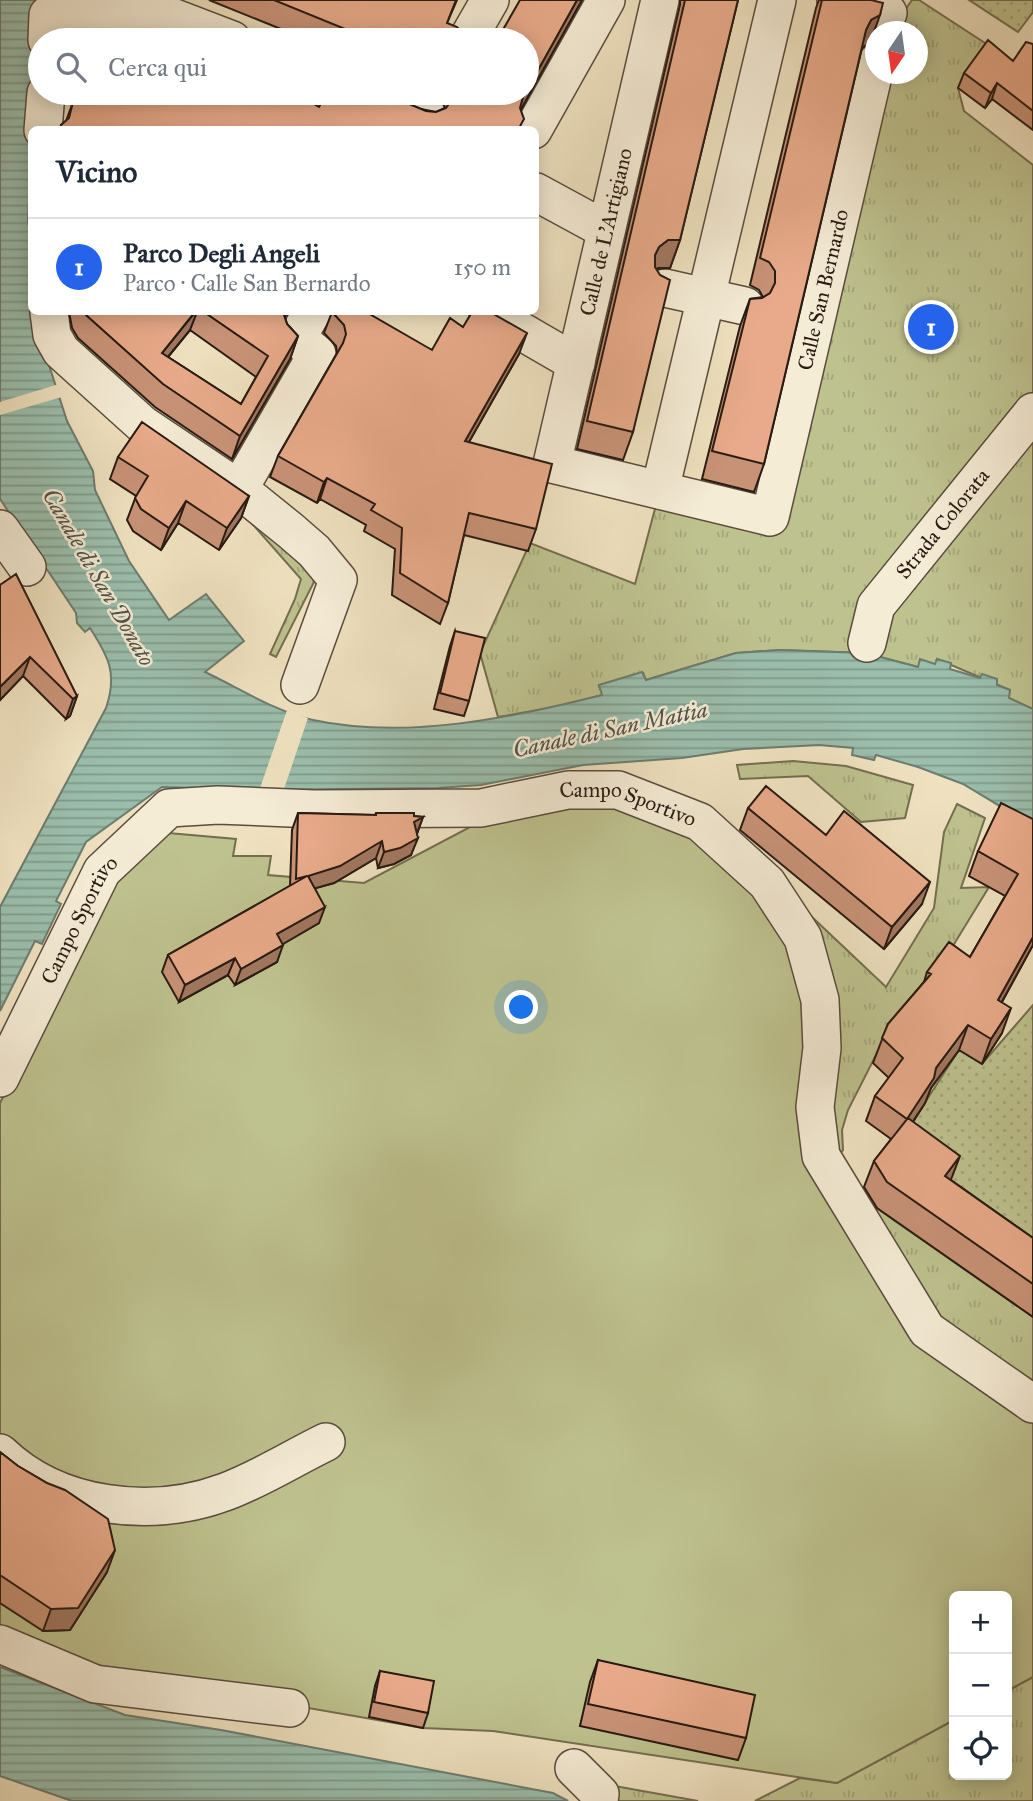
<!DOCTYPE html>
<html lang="it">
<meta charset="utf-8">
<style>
:root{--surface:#fff;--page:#f2f2f3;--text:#1f2937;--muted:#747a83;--line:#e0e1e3;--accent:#2563eb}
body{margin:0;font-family:"IM FELL Great Primer",serif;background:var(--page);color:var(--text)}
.controls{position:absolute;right:21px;bottom:21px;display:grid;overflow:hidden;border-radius:10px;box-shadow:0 4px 18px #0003}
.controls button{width:63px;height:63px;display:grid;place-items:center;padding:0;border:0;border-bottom:2px solid var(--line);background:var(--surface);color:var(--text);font:35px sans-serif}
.compass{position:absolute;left:865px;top:21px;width:63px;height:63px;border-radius:50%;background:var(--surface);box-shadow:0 4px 18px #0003;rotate:193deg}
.you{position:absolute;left:522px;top:1008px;width:24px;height:24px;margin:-18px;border:5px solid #fff;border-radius:50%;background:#1a73e8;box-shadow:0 0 0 10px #1a73e833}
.badge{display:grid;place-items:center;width:46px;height:46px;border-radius:50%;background:var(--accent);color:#fff;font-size:23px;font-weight:700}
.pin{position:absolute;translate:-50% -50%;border:4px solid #fff;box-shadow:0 2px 7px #0006}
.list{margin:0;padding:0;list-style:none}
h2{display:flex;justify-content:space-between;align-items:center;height:91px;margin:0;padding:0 28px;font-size:30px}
h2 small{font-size:23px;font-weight:400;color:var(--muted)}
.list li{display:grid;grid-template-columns:46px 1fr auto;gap:21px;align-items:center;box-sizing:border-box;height:98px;padding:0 28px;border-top:2px solid var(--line)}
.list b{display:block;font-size:26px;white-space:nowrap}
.list p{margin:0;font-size:23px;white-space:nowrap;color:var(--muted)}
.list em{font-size:23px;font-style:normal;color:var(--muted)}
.icon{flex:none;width:38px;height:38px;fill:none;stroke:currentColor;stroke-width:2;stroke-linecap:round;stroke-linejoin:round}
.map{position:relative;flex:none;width:1033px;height:1801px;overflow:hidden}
.search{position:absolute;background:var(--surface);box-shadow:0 4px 18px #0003;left:28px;top:28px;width:511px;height:77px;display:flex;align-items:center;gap:18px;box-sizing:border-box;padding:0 24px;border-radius:38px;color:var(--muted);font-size:26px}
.panel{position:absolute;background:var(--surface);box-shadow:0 4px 18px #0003;left:28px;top:126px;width:511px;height:189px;border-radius:10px}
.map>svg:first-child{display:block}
</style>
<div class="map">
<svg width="1033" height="1801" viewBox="0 0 1033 1801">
<defs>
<pattern id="grass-tufts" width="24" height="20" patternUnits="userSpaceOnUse" patternTransform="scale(1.75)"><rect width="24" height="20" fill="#bec28f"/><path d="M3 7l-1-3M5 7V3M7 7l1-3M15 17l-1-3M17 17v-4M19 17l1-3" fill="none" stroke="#a3a67a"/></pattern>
<pattern id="garden-dots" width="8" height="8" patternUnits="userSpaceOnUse" patternTransform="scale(1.75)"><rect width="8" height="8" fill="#bec28f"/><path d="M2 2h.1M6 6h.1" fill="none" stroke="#a3a67a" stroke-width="1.8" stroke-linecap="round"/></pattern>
<pattern id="water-rules" width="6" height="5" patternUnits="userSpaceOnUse" patternTransform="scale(1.75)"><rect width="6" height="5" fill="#9bbead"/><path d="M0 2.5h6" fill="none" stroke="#7e9a8b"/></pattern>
</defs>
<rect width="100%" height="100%" fill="#efe1c0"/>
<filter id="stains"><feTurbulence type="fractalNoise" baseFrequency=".00286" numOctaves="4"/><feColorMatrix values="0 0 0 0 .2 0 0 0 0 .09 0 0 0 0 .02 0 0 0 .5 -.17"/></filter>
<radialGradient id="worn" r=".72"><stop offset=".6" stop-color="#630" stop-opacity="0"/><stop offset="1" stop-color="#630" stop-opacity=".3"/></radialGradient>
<path fill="url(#grass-tufts)" stroke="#746e50" stroke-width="2" d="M912 0H919L988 45 958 88 964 111 1033 165V709L1008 698 1010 690 937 659 936 664 918 667 865 653 780 650 736 653 646 680 643 673 599 686 603 695 556 707 498 717 480 653 530 543 635 584 660 490 781 522 889 74H918V32L899 31 903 13Z
M248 519 306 558 314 582 276 657 270 654 295 599 301 579Z
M793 761 846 766 913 785 905 818 861 822 808 776 740 779 737 765Z
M957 804 985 818 961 888 989 887 940 967 879 1049 848 1110 842 1130 843 1150 835 1161 826 1114 833 1012 813 918 886 987 934 908 944 832Z
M858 1195 1033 1317V1394L933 1320Z
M1033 1677V1801H755L800 1778 837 1783 954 1720V1775H1007V1691Z
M609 1785 698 1801H606Z"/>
<path fill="url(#garden-dots)" stroke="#746e50" stroke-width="2" d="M969 0H1033V12L1018 32Z
M1033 1005V1271L898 1144 959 1050 982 1064Z"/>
<path fill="#bec28f" stroke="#746e50" stroke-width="2" d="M568 801 641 811 673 823 731 860 802 958 808 1093 931 1346 1033 1417V1677L1007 1691V1596H954V1720L837 1783 493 1731 423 1728 62 1665 0 1643V1103L113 879 157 832 236 839 233 856H271L268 875 364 883 489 817Z"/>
<path fill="url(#water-rules)" stroke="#6d7c6f" stroke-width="2" d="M0 0H39L34 129 32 130 28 222 32 242V312L67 421 93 471 95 490 129 561 169 620 206 594 244 641 205 672C239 688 276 712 313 720 406 740 511 718 602 695L599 685 642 672 646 680 736 653 780 650 865 653 918 667 920 659 935 664 937 659 951 663 950 669 980 678 982 674 997 679V685L1010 690 1009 698 1033 709V826L963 784 918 767 876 755 874 760 852 755 853 748 819 745 743 749 682 758 583 765 481 785 438 788 258 790 162 787 86 842 56 901 61 904 42 944 35 941 0 1011V907L106 708C118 673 108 656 90 628L85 632 77 623 76 613 0 499Z
M0 1667 125 1715 221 1730 553 1793 568 1801H72L0 1776Z"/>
<path fill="#efe1c0" d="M59 384 62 397 0 415V402Z
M287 710 308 718 283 792 259 791Z"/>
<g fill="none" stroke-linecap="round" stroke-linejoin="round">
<g stroke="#5a4c3e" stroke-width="40">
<g id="minor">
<path id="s1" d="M660 0 552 464 770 517 876 63"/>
<path d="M836 0 888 13"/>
<path d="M47 40 48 15 172 17 232 40"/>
<path d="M467 40 490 0"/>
<path d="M43 130 46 93"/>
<path d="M416 130 437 93"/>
<path d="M533 130 606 0"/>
<path d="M536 192 606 230"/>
<path d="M665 288 745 306"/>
<path d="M49 312 52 335 61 351 142 424 239 489 291 531 314 551 338 580 300 685"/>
<path d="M488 312 576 363"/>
<path d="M239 489 317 354 297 338 312 312"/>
<path d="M660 490 777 0"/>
<path d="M0 529 27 567"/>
<path id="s2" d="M867 643 876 606 1033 412"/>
<path id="s3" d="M0 1078 102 871 169 808 218 805 314 809 481 808 568 790H618L700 822 767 883 803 938 820 1000 822 1048 815 1107 821 1156 927 1330 1033 1404"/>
<path d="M0 1453C58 1509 152 1519 225 1492 260 1479 293 1458 326 1442"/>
<path d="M0 1644 95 1684 290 1708"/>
<path d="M574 1768 600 1794 599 1801"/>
</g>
</g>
<use href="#minor" stroke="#f5ecd6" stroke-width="37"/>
</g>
<path fill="#c89277" stroke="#291a12" stroke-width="2" fill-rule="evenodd" d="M209 0H457L447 23 466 36 489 40H308Z
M520 0H582L521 109 520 130H60L61 125 66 121 73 102H74V93H295L319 107 360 97 436 112 445 108 442 101 433 94 428 93H527Z
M680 0H738L680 240 670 268 657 269 633 432 623 460 577 449 680 5Z
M819 0H871L870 43 862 48 764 464 754 492 702 479 740 326 750 299 763 297 759 290 750 285 816 8Z
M1033 44V130L992 99 985 108 958 88 964 73 1013 61Z
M69 312H288L285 317 287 324 298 336 290 359 232 459 155 407 78 338 72 328ZM190 330 256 377 241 404 168 357Z
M332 312 432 350 463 327 519 354 469 442 536 529 528 551 464 535 448 603 440 624 392 595 395 549 364 531 366 525 320 499 317 503 270 477 278 456 337 353 336 346 324 333Z
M118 457 249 496 241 518 219 550 178 523 161 550 133 531 127 520 136 496 110 479Z
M0 585 77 696 70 716 66 719 23 676 0 700Z
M455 631 469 701 464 716 434 709 450 646Z
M748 808 826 835 922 904 884 949 740 830Z
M298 813 375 815 376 813 423 817 417 834 411 855 394 864 378 868 376 858 334 883 315 888 319 923 282 944 277 962 235 985 228 975 179 1002 162 972 168 955 290 886 292 830Z
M1033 819V945L1002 1002V1033L982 1064 959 1050 931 1088 925 1103 913 1122 951 1180 1033 1238V1317L877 1208 864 1187 874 1161 891 1139 866 1121 875 1096 889 1078 873 1063 888 1024 924 982 927 972 970 957 1005 896 969 876 978 851Z
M0 1452 18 1466 47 1483 107 1572 70 1630 43 1631 0 1603Z
M598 1660 746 1738 738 1760 580 1726 590 1682Z
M380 1671 428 1713 423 1728 369 1717 375 1686Z"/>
<path fill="#a27761" stroke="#291a12" stroke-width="2" d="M577 0H582L515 120 523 97 525 93H527V90Z
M880 15 870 43 861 48 866 30 871 20Z
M997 83 992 99 985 108 991 93Z
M668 240H680L670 268H658L649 274 655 255 659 247Z
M195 312H197L190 330 153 375 162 353Z
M527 333 519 354 457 463 465 441Z
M298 336 290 359 232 459 240 436Z
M327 478 320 499 317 503 324 482Z
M249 496 241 518 219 550 227 528Z
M186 501 178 523 161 550 169 528Z
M30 657 23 676 0 700V687Z
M77 696 70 716 66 719 73 699Z
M423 817 417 833 408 839 414 822Z
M418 838 411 855 394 864 378 868 384 852Z
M382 841 376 858 334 883 302 892 308 876Z
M930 882 922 904 884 949 892 927Z
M325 907 319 923 271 951 277 934Z
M1033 937V945L989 1025 998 1000Z
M283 945 277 962 235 985 241 969Z
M235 958 228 975 179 1002 185 985Z
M1011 1008 1002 1033 982 1064 991 1039Z
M968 1025 959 1050 931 1088 925 1103 898 1144 907 1119 936 1068Z
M960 1156 950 1182 945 1176Z
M115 1550 107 1572 70 1630 43 1631 51 1609Z"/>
<path fill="#e8aa8a" stroke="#291a12" stroke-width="2" d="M274 0H456L447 23 457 27 466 36 481 37 489 40H372Z
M520 0H577L527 90V40H497Z
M685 0H738L680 240H668L659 247 655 255V267L660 275 670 280 633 432 587 421Z
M822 0H871L883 3 880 15 871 20 866 30 764 464 712 451 750 299 762 298 770 293 775 283V271L769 262 760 258Z
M92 36 215 38 220 40H92Z
M988 40 1013 61 1026 42 1033 44V111L997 83 991 93 964 73Z
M82 93H295L319 107 327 93H353L360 97 362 93H383L426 111 436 112 446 108 453 98 454 93H525L523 97 520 108 524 119 518 130H61V125L69 118 73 102H82Z
M84 312H195L162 353 241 404 268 356 204 312H285L284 315 287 324 298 336 240 436 163 384 86 315Z
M332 312H366L432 350 450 318 463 327 472 312H490L527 333 465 441 552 464 536 529 469 513 448 603 400 573 402 528 371 510 375 504 327 478 324 482 278 456 343 343 346 334 344 325Z
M142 422 249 496 227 528 186 501 169 528 141 509 135 498 148 476 118 457Z
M16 574 77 696 73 699 30 657 0 687V585Z
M455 631 485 638 469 701 440 693Z
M766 786 826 835 844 811 930 882 892 927 748 808Z
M1001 803 1033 819V937L998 1000 1011 1008 991 1039 968 1025 936 1068 934 1078 907 1119 875 1096 903 1058 882 1038 888 1024 931 974 927 972 949 942 970 957 1018 874 978 851Z
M298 813 376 815V813H414V816L423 817 414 822 418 838 400 848 384 852 382 841 340 866 308 876 325 907 277 934 283 945 241 969 235 958 185 985 168 955 307 876 296 879Z
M908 1118 960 1156 945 1176 1033 1238V1284L887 1182 874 1161Z
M0 1452 18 1466 47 1483 65 1490 108 1519 115 1550 78 1608 51 1609 0 1575Z
M598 1660 755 1695 746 1738 588 1704Z
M380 1671 434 1681 428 1713 374 1702Z"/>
<g text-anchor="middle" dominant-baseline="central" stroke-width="5" stroke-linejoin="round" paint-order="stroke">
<g font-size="21" fill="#291a12" stroke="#f5ecd6">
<text transform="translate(606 232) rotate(-77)">Calle de L'Artigiano</text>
<text stroke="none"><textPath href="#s1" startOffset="934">Calle San Bernardo</textPath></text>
<text stroke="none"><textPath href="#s2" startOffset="144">Strada Colorata</textPath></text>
<text stroke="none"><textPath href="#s3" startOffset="786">Campo Sportivo</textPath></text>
<text stroke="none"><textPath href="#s3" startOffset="177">Campo Sportivo</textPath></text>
</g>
<g font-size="23" font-style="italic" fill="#515348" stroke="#f5ecd6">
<text transform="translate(99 577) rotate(60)">Canale di San Donato</text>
<text transform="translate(610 729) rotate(-12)">Canale di San Mattia</text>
</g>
</g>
<rect width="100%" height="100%" filter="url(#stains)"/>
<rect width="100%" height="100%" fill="url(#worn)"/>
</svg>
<div class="controls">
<button>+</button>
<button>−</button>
<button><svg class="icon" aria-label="locate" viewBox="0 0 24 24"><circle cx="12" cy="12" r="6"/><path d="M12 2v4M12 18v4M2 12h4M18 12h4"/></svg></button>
</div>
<svg class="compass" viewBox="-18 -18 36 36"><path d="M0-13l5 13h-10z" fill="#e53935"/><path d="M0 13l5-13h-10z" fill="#747a83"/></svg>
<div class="you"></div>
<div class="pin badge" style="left:931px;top:327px">1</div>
<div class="search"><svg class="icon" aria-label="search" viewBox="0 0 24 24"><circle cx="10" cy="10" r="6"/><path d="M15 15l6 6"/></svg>Cerca qui</div>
<section class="panel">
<h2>Vicino<small></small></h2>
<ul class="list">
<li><span class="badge">1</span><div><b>Parco Degli Angeli</b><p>Parco · Calle San Bernardo</p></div><em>150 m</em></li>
</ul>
</section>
</div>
